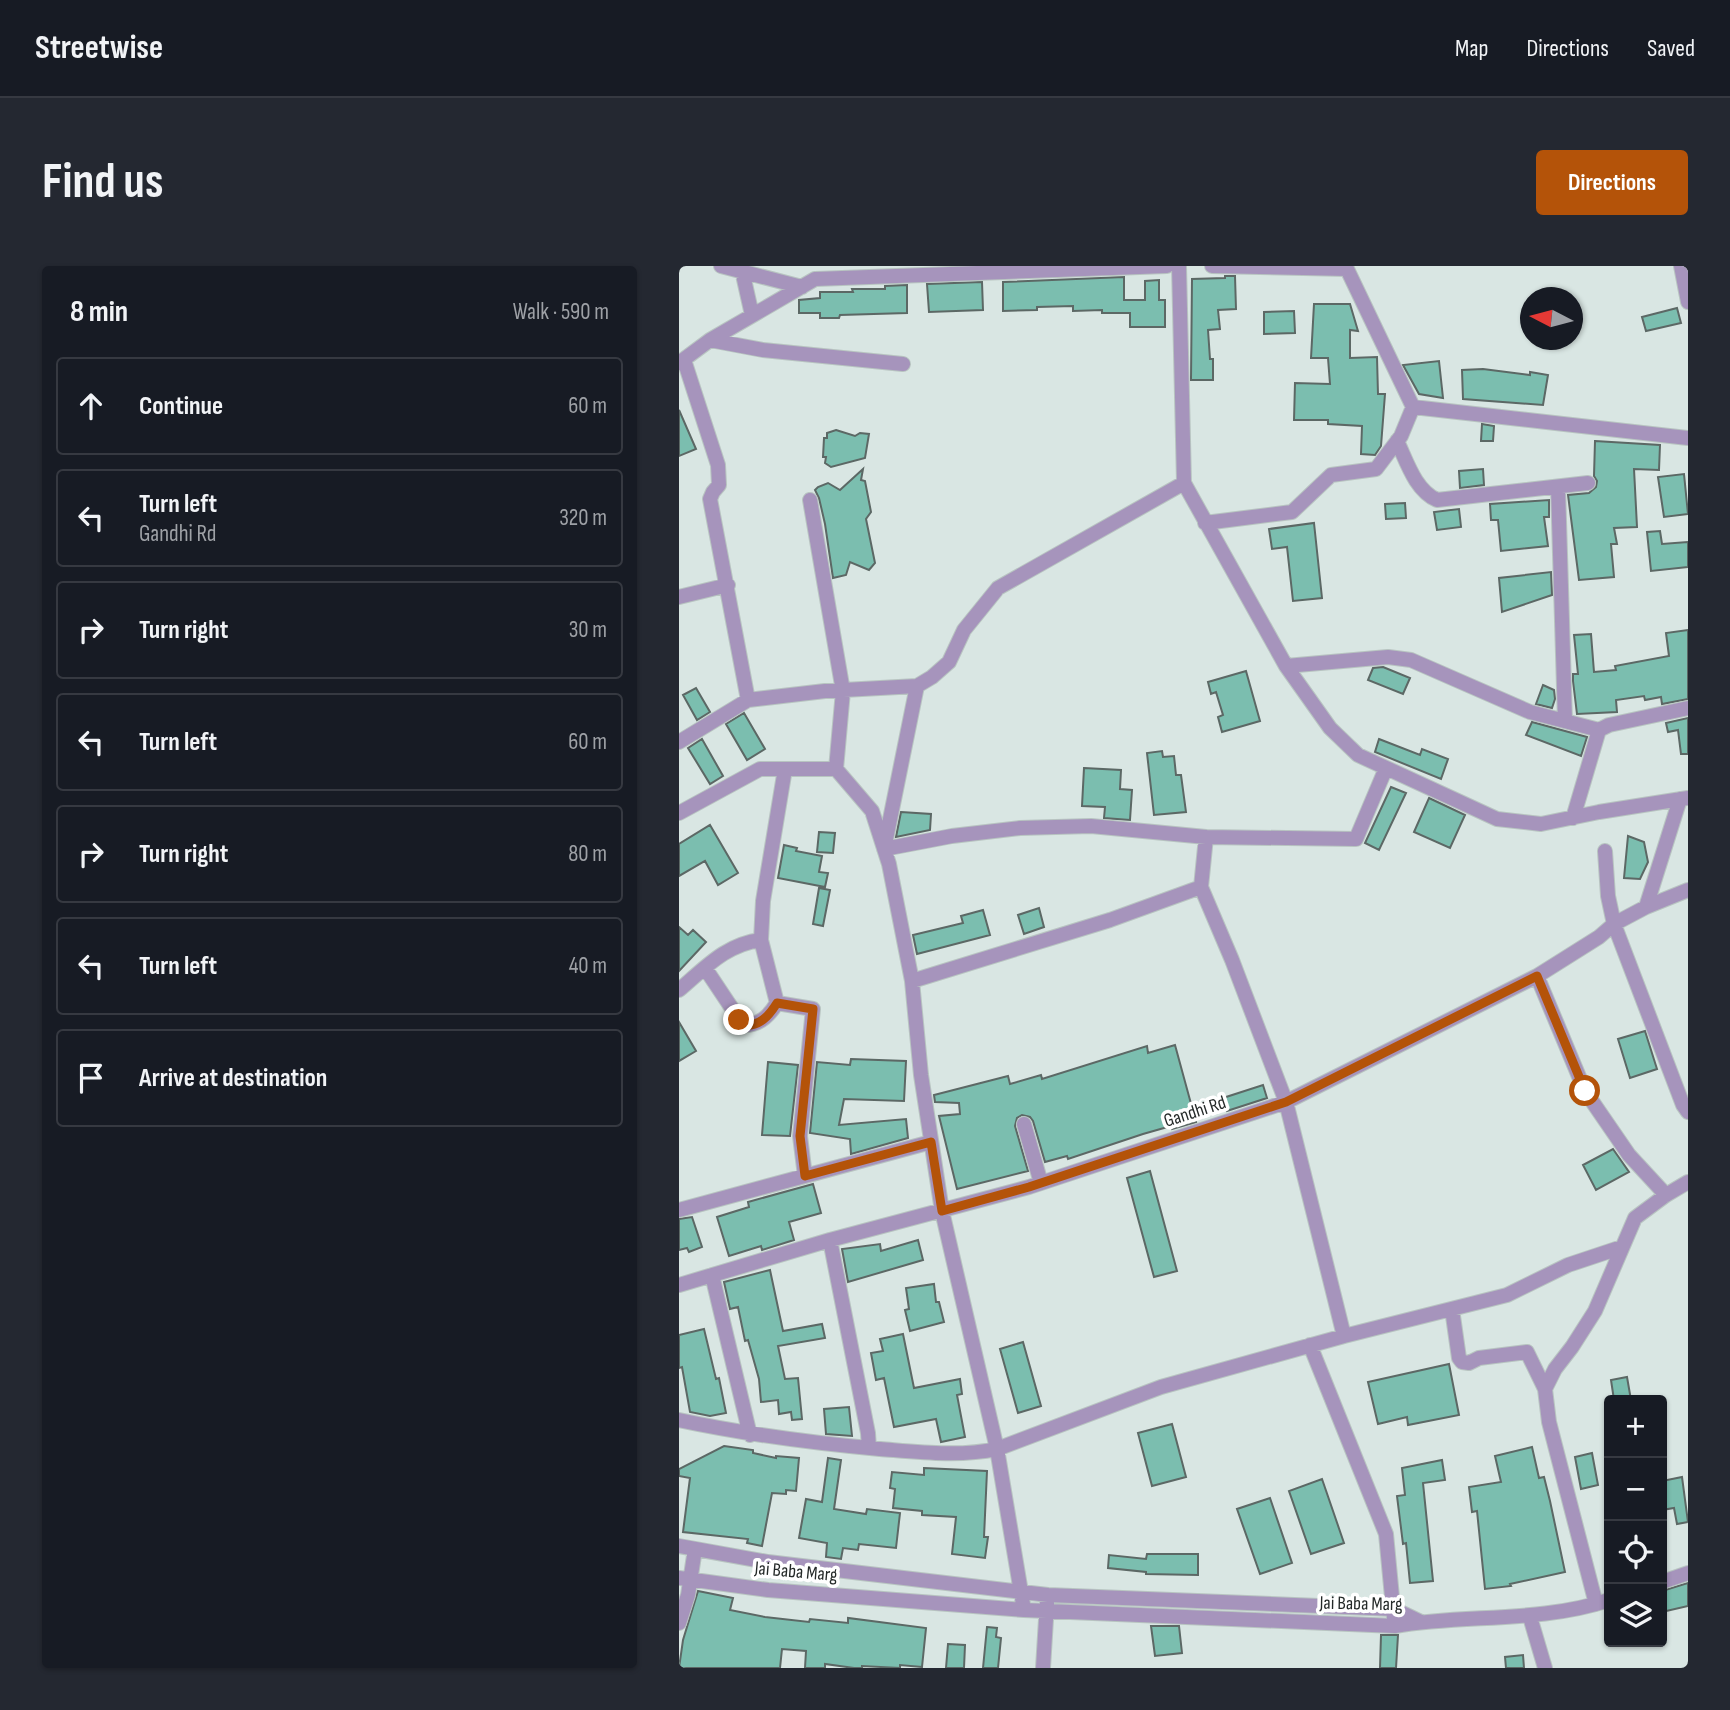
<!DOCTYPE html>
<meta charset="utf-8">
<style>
:root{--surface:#171b24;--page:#242831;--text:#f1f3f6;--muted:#9ea1a6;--line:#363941;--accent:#b45309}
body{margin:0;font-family:"Sofia Sans Condensed",sans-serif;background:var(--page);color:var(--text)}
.controls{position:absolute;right:21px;bottom:21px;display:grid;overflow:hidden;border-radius:7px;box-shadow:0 2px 5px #0004}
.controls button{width:63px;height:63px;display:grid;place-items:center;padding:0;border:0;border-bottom:2px solid var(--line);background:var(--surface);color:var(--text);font:35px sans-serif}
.compass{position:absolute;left:841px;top:21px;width:63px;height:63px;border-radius:50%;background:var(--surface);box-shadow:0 2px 5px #0004;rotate:276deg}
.stop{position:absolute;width:21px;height:21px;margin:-16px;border:5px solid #b45309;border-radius:50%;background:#fff}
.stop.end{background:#b45309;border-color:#fff;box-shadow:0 2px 7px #0008}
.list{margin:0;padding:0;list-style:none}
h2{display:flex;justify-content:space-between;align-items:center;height:91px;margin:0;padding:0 28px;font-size:30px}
h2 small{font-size:23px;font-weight:400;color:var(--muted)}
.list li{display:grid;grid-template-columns:46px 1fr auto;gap:21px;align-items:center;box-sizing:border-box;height:98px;margin:0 14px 14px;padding:0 14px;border:2px solid var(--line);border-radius:7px}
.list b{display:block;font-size:26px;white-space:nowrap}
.list p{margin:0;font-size:23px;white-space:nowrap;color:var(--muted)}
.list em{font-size:23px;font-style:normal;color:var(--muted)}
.icon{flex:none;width:38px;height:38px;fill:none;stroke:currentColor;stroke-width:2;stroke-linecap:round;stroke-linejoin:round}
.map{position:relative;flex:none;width:1009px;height:1402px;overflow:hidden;border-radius:7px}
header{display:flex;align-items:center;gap:42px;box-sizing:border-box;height:98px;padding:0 35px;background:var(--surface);border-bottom:2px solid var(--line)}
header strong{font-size:33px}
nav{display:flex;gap:38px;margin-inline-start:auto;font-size:24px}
.intro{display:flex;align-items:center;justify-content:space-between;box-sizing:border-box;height:168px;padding:0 42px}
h1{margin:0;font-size:49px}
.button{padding:18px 32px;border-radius:7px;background:var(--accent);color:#fff;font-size:24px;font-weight:700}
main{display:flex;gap:42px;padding:0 42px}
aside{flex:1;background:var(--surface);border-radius:7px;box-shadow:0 2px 5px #0004}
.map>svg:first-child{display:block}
</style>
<header>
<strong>Streetwise</strong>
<nav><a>Map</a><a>Directions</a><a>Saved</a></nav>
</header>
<div class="intro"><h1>Find us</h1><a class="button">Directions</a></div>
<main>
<aside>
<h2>8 min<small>Walk · 590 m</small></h2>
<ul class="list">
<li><svg class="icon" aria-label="ahead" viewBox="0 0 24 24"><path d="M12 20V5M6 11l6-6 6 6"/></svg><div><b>Continue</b></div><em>60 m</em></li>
<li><svg class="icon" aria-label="left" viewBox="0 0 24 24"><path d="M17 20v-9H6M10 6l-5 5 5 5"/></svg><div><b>Turn left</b><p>Gandhi Rd</p></div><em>320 m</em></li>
<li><svg class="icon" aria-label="right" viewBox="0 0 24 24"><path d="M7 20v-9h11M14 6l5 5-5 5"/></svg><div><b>Turn right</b></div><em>30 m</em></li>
<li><svg class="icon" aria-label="left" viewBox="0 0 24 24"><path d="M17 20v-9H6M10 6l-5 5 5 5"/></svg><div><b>Turn left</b></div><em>60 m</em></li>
<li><svg class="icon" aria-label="right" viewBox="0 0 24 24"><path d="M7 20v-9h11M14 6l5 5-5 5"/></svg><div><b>Turn right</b></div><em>80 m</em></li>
<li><svg class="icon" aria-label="left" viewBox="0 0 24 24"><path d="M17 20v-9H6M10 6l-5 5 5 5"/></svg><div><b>Turn left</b></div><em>40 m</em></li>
<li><svg class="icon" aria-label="arrive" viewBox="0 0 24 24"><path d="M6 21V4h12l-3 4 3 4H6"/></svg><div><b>Arrive at destination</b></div></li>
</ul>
</aside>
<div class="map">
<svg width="1009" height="1402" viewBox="0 0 1009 1402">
<rect width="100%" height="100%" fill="#d9e6e3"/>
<path fill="#7bbeaf" stroke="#5c6865" stroke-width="2" d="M546 10H556L557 43 539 44 541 63 529 64 531 93H534V114H512L513 13 546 12Z
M445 11V34H466V15L480 14V34H486V61H451V47H423V44L394 45V40L358 41V44L324 45V16Z
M303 16 304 44 250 46 248 18Z
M228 19V47L161 49 160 52H141V47H120V34L141 32V26H174L173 23H206V20Z
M635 38H671L679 65 671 64V92L698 91 699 128H706L702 180 696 189 682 188 683 160 649 158V154H615L616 117 651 118 649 92H632Z
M998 42 1002 57 967 65 963 51Z
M615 45 616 67 585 68V46Z
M760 95 764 132 740 128 724 99Z
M804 103 851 109V106L869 109 864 139 784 133 783 104Z
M0 144 17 183 0 190Z
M803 158 815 160 814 175H802Z
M157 164 176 170 181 167 190 168 186 192 152 201 146 197 147 191H144L145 172H148V167Z
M916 175 981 179 980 204 955 203 958 261 935 262 938 278H932L935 311 900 314 889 229 910 227 917 221 918 215 915 210Z
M184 203 182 214 186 215 192 246 187 253 196 297 190 304 171 296 167 309 154 312 146 258 140 232 136 224 139 221 149 217 161 224Z
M804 203 805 219 781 222 780 205Z
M1005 208 1009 248 985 251 979 211Z
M870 234V251H865L869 280 822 285 819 254H812L811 238Z
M726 237 727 252 707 253 706 238Z
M780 243 782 261 758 264 755 246Z
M635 257 643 332 614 335 608 281 593 283 590 263Z
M981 265 983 278 1009 276V301L972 305 968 266Z
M872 306 873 329 823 346 820 312Z
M1009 364V433L983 438 982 431 966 434 965 430 937 434 938 446 898 448 894 415V408H899L895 369 912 368 915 406 937 404 936 400 990 390 987 367Z
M704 401 731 412 724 428 689 414 694 402Z
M567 405 581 455 543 466 539 451 544 449 537 426 532 428 529 416Z
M864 419 875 424 876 433 873 442 857 438Z
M17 422 31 446 18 454 4 429Z
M65 447 86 483 68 494 47 458Z
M1009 452V488H1002L999 464 989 466 987 457Z
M853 456 908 471 902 490 847 469Z
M23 473 44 510 31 518 9 482Z
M700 473 741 489 743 483 769 493 762 513 696 486Z
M483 485 484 491 495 490 497 509H502L507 546 475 549 468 487Z
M405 502 442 504 441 523 453 524 451 554 425 552 426 541 403 540Z
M712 521 727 527 700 584 686 577Z
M750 532 786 549 771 582 735 566Z
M222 546 252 548 251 564 217 571Z
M31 559 59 607 39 619 26 595 0 610V578Z
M140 566 156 567 154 587 138 586Z
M949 570 965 576 969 596 961 613 945 612Z
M105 579 118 582 117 585 143 590 140 606 149 607 146 621 99 612Z
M140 622 151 624 144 660 134 658Z
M360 642 365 661 345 668 339 649Z
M304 644 311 669 238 688 234 669 284 657 282 650Z
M0 661 9 669 14 664 27 676 0 705Z
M0 756 17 785 0 795Z
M966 765 978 803 951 812 939 773Z
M496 779 517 856 493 863 492 860 464 868 389 893 388 890 366 896 354 855 351 851 343 849 338 852 336 860 349 905 278 923 260 850 281 848 280 837 256 836 255 829 329 810 331 818 362 809 363 813 468 780 469 787Z
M172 793 227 795 225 835 165 833 160 859 227 853 229 872 172 888 171 873 131 867 138 796 171 799Z
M89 796 119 799 111 870 83 869Z
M584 819 588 832 548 845 544 832Z
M934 883 950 906 917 924 904 899Z
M471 905 498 1005 475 1011 448 912Z
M134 918 142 947 110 956 115 974 83 984 82 980 50 990 38 951 70 941 69 936Z
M13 951 23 981 10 986 8 982 0 984V953Z
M239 974 244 994 169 1016 163 983 201 978 202 985Z
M91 1004 104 1065 143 1058 146 1072 99 1080 106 1113 119 1112 123 1153 113 1154 112 1146 100 1148 99 1134 82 1136 80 1113 69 1074 66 1075 59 1041 51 1043 45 1016Z
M255 1018 257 1036H260L265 1056 231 1065 226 1044 230 1043 227 1022Z
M25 1063 37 1113 40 1112 47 1147 31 1150 11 1146 3 1101 0 1102V1069Z
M224 1068 235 1122 281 1113 283 1128 278 1129 286 1171 262 1176 257 1153 215 1161 205 1112 197 1114 192 1087 204 1085 201 1073Z
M344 1076 362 1140 339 1147 321 1083Z
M770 1098 780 1149 729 1159 728 1151 699 1158 689 1116Z
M948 1111 952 1134H935L932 1114Z
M170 1141 173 1170 147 1168 145 1143Z
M493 1158 507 1211 473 1220 459 1167Z
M45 1180 74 1184V1187L97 1192V1190L120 1192 117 1225 107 1224V1228L93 1227 83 1280 68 1277 69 1273 4 1266 11 1212 0 1210V1203Z
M853 1181 860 1212 865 1211 871 1235 886 1306 831 1318 832 1320 806 1323 798 1245 793 1246 790 1221 822 1216 816 1190Z
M913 1187 919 1219 902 1223 896 1191Z
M149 1192 162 1194 155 1243 187 1248 188 1243 221 1247 217 1282 180 1278 179 1284 164 1282 162 1293 147 1291 148 1277 120 1272 127 1233 143 1236Z
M763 1194 766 1214 744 1217 754 1315 731 1317 727 1277 724 1278 718 1230 726 1229 723 1202Z
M245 1202 308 1205 305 1271H309L306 1292 273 1288 277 1251 243 1249V1245L214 1242 216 1223 211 1222 213 1206 245 1209Z
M1003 1211 1009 1256 998 1258 995 1242 983 1244V1215Z
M643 1213 665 1277 632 1288 610 1225Z
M591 1232 613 1297 581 1308 558 1243Z
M468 1288H519V1309L467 1308V1306L429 1302 430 1289 467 1293Z
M1009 1317V1340L983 1346V1325Z
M19 1325 54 1332 51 1344 86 1351 130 1356 131 1353 169 1357V1352L247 1362 243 1401 221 1399V1402L183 1400V1402H175L146 1398V1402H126L127 1385 103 1383 101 1402H0L4 1374Z
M472 1360H500L503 1387 476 1390Z
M308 1361 318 1362 317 1371 322 1372 319 1402H304Z
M702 1369H719L717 1402H701Z
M269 1378 286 1379 285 1402H267Z
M844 1389 845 1402H827L826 1391Z"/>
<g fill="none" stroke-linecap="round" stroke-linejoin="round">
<g stroke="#b8c4c1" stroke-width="16">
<path id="minor" d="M42 0 123 21
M62 0 73 49
M500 0 505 217 607 400 651 462 679 489 818 553 862 558 920 546 1009 532
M533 0 668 3 734 141 1009 172
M1002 0 1009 36
M31 74 84 84 224 98
M5 94 39 199 40 219 34 226 31 233 69 434
M0 97 31 74 136 13 488 0
M718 175C728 196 736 224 758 234L909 217
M879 221 886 455
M131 234 164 425 157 503
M526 257 613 246 652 209 697 203 722 170 734 141
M0 331 49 319
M607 400 709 391 732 394 851 446 920 464
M238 420 205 583 273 570 341 562 412 560 527 571 677 573 707 502
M0 476 69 434 146 425 238 420 253 411 270 396 285 364 319 322 505 217
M106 503 84 635 82 674 98 737 134 743 121 870 126 910
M0 547 81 503H157L193 545 210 598 233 715 242 809 263 945 318 1183 345 1344
M894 552 920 464 930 459 1009 442
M527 571 522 621 553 694 607 836 665 1070
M926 585 929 630 935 658 1004 839 1009 846
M967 641 1001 533
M26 702 64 759C80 760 90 750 98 737
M858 710 906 825 950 889 987 929
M233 715 431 654 522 621
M0 724C26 702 47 678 82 674
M345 858 362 917
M0 944 252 876
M151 974 189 1167 190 1182
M33 1009 71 1169
M0 1019 151 974 350 921 607 836 858 710 920 671 935 658 967 641 1009 624
M773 1043 780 1092 783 1096 790 1097 800 1092 848 1086 866 1123
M631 1079 707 1268 715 1352
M0 1154C66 1168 133 1177 201 1183 239 1186 280 1191 318 1183L482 1121 665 1070 828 1029 889 999 943 981
M0 1280 89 1296 369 1329 715 1343 742 1356
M0 1312 89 1324 345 1344 716 1360C787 1348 861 1357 930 1334
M983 1316 1009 1307
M917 1338 870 1156 866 1123 876 1103 893 1081 916 1045 956 952 987 929 1009 916
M851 1351 866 1402
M0 1357 9 1329 16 1283
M364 1402 368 1337"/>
</g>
<use href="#minor" stroke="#a694bc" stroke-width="14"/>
</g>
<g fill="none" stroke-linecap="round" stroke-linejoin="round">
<path stroke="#b45309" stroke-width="9" d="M60 754 64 759C80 761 90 750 98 737L134 743 121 870 126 910 252 876 263 945 350 921 607 836 858 710 906 825"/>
</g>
<g text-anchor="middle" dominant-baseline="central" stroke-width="7" stroke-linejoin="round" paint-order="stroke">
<g font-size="19" fill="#242928" stroke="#fff">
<text transform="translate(516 846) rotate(-18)">Gandhi Rd</text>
<text transform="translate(117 1306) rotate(5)">Jai Baba Marg</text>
<text transform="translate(682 1338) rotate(1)">Jai Baba Marg</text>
</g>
</g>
</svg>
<div class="controls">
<button>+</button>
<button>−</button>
<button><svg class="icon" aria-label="locate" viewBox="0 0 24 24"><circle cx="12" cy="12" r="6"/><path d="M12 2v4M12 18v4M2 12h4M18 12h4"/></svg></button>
<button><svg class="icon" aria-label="layers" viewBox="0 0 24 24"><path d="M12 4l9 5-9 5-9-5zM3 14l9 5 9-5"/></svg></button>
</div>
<svg class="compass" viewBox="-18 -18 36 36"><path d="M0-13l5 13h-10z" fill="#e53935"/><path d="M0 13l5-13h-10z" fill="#9ea1a6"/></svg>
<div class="stop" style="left:906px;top:825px"></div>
<div class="stop end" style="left:60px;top:754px"></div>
</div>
</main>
